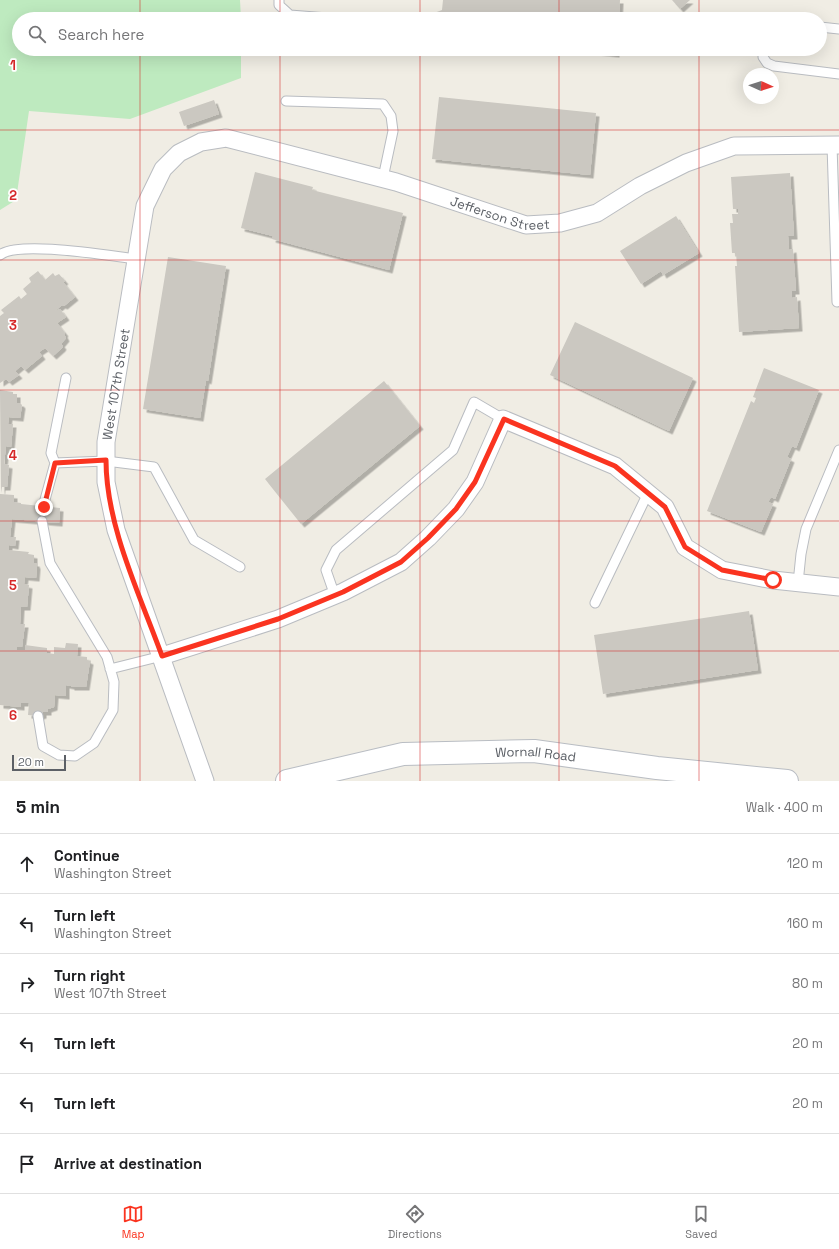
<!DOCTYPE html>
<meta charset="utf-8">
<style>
:root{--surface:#fff;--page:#f2f2f2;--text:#202124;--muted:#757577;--line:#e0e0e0;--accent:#fa3420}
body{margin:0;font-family:"Space Grotesk",sans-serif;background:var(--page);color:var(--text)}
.compass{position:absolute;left:743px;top:68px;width:36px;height:36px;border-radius:50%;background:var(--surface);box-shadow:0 4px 16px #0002;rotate:93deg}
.scale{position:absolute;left:12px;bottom:10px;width:54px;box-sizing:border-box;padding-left:4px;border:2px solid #5c6066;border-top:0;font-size:11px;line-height:14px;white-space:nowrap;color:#5c6066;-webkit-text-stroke:3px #fff;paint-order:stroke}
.stop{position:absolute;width:12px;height:12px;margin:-9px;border:3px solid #fa3420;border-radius:50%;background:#fff}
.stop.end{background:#fa3420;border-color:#fff;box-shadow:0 1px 4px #0008}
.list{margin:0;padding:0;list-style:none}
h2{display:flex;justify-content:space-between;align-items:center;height:52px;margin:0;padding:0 16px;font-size:17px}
h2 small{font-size:13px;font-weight:400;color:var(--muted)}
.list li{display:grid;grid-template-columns:26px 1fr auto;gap:12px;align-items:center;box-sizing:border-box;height:60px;padding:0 16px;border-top:1px solid var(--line)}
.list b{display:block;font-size:15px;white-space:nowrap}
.list p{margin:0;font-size:13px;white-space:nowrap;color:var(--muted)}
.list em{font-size:13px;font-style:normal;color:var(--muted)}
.icon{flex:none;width:22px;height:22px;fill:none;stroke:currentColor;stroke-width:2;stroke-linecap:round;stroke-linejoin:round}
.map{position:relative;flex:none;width:839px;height:781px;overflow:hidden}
.search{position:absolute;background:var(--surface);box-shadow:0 4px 16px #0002;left:12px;right:12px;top:12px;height:44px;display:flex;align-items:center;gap:10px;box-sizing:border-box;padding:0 14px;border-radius:22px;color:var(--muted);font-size:15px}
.sheet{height:412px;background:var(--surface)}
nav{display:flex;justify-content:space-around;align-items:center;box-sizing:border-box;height:56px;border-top:1px solid var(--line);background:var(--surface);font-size:11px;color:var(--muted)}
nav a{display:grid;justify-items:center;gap:2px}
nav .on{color:var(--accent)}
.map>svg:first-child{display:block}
</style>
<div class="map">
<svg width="839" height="781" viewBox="0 0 839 781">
<defs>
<filter id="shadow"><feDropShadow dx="3.5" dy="3.5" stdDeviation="0" flood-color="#0004"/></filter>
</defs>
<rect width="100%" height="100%" fill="#f0ede4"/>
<path fill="#beeabf" d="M0 0H240L241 19H19V49H241V78L130 119 29 111 16 200 0 210Z"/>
<path fill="#cbc8c1" filter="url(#shadow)" d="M443 0H620L619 19H434V13L442 10Z
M672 0H690L680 9Z
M571 49H616V54Z
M439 97 596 113 590 175 432 159Z
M214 100 219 114 184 126 179 112Z
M255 172 313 187 312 190 403 213 389 270 272 239 273 236 241 228Z
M790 173 794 236H788L789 250 793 249 796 291H792V298L797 297 799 328 739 332 735 266H737L736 253H732L730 223H733L732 214H738V209H733L731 177Z
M676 216 699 253 663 275 661 271 641 284 620 251Z
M168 257 226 266 208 381 206 380 200 418 143 409Z
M38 271 45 280 53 273 55 276 59 274 65 281 63 282 75 297 64 306 62 305 55 311 60 309 66 317 57 323 65 333 64 334 66 338 61 344 63 346 62 348 53 356 45 348 39 352 42 356 25 370 21 366 15 371 19 375 9 382 6 379 0 383V316L4 313 1 310 19 296 21 299 27 294 23 289 31 282 29 278Z
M575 322 693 378 669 431 550 375Z
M764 368 819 390 796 448 792 446 787 457 791 459 775 499 771 497 768 502 773 504 761 532 707 511 751 401 754 403 756 398 753 397Z
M384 381 420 426 301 524 265 479Z
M0 390 13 392V394H17V403H20L22 405 20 418 9 417 8 424H13L12 436 11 447 6 446 4 464 9 465 7 487H2L1 493Z
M0 494 14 495V502L21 503V504L60 508 59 523 12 519 10 537H16L15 546 9 545V550L29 552 28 554 34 555V563H36L37 566 36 578 25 577 24 584 29 585 27 607H21L20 624H25L22 647H17V650H25V645L47 648V653L54 654V647L65 648 66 643 78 644 77 656 87 657V660L90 661 86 687H71V686L66 685V696L55 695 54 707 48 709V712H43V715L40 716 28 715 29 703H21V707L0 705Z
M749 611 758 670 603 694 594 635Z"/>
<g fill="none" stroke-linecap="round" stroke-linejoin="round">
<g stroke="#b9bcc1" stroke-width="11">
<path id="service" d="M279 0V5L290 15 340 19
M820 27 839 29
M764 49 763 57 767 63 774 66 839 74
M286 101 383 104 391 116 393 131 383 178
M832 145 837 302
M0 255C18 240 110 256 136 259
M66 378 51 453 55 463 106 461 154 467 194 540 240 567
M43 507 55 463
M798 583 801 554 806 529 839 450
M335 596 326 570 336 550 453 450 474 402 503 419
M595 603 648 493
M110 669 162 656
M38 716 43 746 59 755 75 756 94 743 113 710 114 682 107 657 50 563 42 521"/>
</g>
<g stroke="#b9bcc1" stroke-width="19">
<g id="minor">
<path d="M162 656 278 619 343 592 401 562 428 538 456 509 475 482 503 419 615 466 665 507 685 547 722 570 773 580 839 587"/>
<path id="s1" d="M205 781 116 530 106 482V442L145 206 163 169 179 153 201 142 226 138 396 182 526 225 560 223 597 213 640 186 686 163 734 146 839 145"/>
</g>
</g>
<g stroke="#b9bdc3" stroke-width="24">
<g id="secondary">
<path id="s2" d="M287 781 403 754 534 751 657 768 787 781"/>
</g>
</g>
<use href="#service" stroke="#fff" stroke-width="9"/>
<use href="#minor" stroke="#fff" stroke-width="17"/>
<use href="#secondary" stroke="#fff" stroke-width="22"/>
</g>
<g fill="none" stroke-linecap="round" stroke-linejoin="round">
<path stroke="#fa3420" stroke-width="5" d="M44 507 55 463 106 460C106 526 140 595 162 656L278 619 343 592 401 562 428 538 456 509 475 482 504 419 615 466 665 507 685 547 722 570 773 580"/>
</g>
<path fill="none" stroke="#d62828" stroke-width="1" stroke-opacity="0.55" d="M140 0V19M280 0V19M420 0V19M559 0V19M699 0V19M140 49V781M280 49V781M420 49V781M559 49V781M699 49V781M0 130H839M0 260H839M0 390H839M0 521H839M0 651H839"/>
<g text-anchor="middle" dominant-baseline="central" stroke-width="3.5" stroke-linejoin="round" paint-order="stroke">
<g font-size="13" fill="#5c6066" stroke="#fff">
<text stroke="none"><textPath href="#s1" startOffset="993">Jefferson Street</textPath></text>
<text stroke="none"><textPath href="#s1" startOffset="414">West 107th Street</textPath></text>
<text stroke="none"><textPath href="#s2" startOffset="252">Wornall Road</textPath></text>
</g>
</g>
<g font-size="13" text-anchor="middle" font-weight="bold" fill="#d62828" stroke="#fff" stroke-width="3.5" stroke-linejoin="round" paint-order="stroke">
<text x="13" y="70">1</text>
<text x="13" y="200">2</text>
<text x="13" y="330">3</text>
<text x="13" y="460">4</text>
<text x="13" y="590">5</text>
<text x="13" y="720">6</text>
</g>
</svg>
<svg class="compass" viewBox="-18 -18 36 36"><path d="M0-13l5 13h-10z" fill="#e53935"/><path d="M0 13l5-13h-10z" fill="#757577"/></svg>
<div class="scale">20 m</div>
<div class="stop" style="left:773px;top:580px"></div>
<div class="stop end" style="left:44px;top:507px"></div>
<div class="search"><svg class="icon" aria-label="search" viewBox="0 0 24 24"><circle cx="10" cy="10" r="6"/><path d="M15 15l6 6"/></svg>Search here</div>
</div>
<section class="sheet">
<h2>5 min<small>Walk · 400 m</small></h2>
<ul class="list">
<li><svg class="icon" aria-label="ahead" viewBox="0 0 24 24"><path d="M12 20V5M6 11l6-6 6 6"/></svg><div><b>Continue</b><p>Washington Street</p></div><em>120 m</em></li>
<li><svg class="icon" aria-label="left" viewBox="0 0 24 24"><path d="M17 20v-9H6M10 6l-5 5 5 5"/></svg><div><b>Turn left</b><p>Washington Street</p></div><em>160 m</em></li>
<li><svg class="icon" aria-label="right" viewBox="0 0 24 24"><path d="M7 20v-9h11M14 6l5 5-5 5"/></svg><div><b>Turn right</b><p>West 107th Street</p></div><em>80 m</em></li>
<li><svg class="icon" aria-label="left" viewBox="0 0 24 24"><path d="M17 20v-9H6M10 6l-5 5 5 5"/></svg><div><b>Turn left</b></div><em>20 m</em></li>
<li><svg class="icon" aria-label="left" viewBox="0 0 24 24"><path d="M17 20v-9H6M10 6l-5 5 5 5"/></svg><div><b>Turn left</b></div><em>20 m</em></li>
<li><svg class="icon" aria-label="arrive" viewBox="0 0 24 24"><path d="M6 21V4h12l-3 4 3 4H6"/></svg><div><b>Arrive at destination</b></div></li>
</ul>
</section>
<nav>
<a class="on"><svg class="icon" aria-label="map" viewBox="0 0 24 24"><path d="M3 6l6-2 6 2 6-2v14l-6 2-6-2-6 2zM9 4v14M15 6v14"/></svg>Map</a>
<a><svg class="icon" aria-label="directions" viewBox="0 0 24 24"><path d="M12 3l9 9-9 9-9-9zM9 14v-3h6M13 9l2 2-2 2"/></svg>Directions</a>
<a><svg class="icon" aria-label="saved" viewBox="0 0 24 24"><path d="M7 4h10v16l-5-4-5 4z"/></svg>Saved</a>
</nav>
